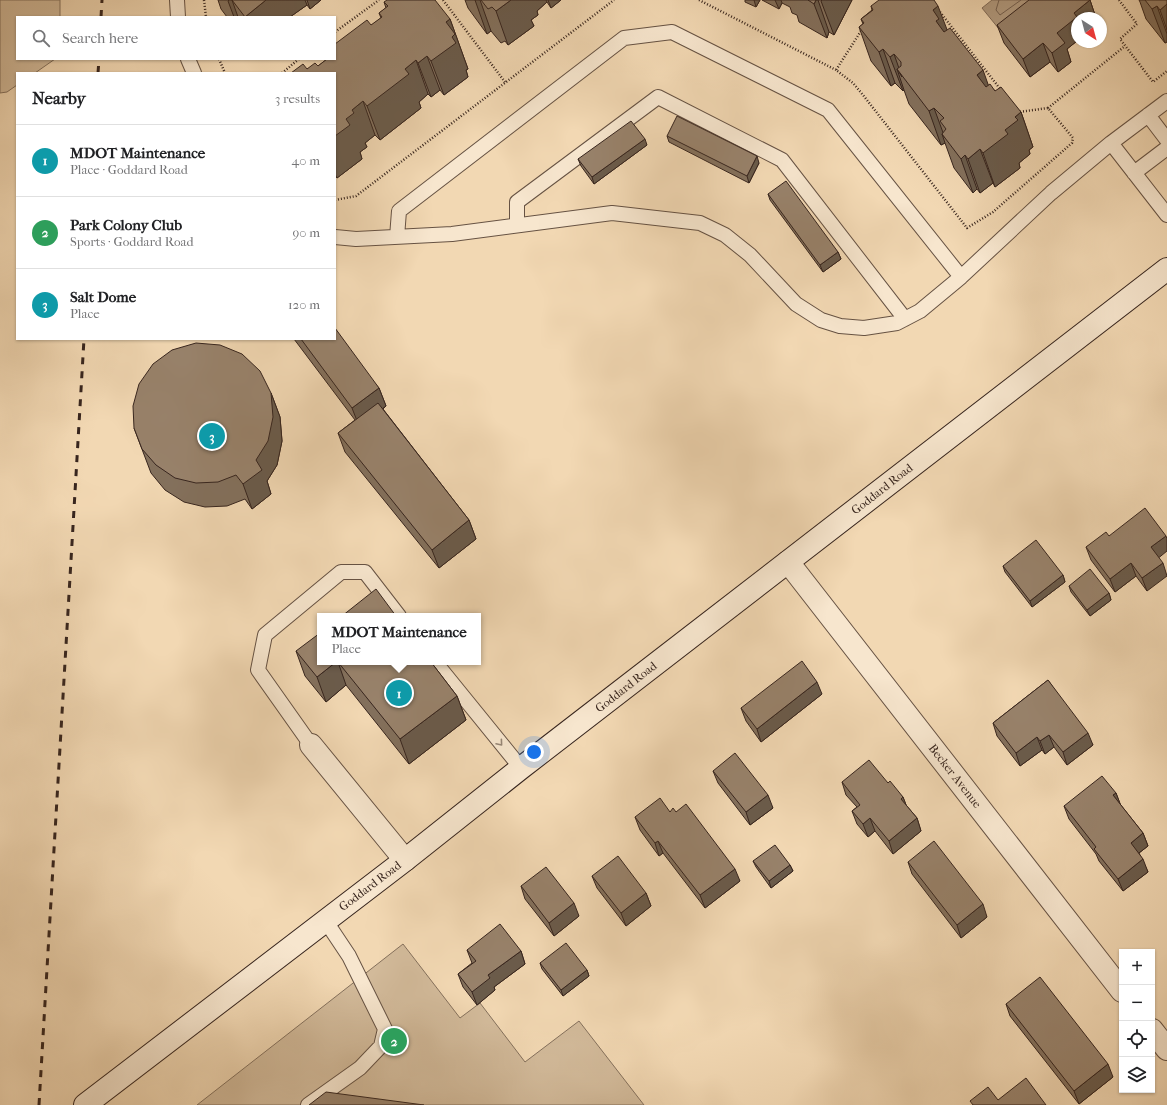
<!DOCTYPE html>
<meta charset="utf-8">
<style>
:root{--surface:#fff;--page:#f6f6f6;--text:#202124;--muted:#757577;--line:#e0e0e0;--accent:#0f766e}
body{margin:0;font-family:"IM FELL French Canon",serif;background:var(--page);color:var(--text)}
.controls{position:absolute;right:12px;bottom:12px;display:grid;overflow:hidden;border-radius:0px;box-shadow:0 1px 3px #0004}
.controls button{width:36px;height:36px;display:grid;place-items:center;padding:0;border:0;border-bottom:1px solid var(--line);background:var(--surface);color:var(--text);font:20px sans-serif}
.compass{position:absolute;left:1071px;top:12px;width:36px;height:36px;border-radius:50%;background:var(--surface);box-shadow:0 1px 3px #0004;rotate:144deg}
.you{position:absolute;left:534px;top:752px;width:14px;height:14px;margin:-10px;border:3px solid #fff;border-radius:50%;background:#1a73e8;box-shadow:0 0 0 6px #1a73e833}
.badge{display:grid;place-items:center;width:26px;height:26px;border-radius:50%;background:var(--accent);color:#fff;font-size:13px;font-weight:700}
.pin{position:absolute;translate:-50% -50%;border:2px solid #fff;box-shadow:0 1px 4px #0006}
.popup{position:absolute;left:317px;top:613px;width:164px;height:52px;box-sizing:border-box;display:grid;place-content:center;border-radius:0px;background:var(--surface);filter:drop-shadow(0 1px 3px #0005);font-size:13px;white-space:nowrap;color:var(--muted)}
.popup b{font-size:15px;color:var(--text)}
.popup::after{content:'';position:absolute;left:50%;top:100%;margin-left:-8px;border:8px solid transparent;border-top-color:var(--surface)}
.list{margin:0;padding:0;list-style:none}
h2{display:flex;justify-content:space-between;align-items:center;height:52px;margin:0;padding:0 16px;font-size:17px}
h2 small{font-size:13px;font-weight:400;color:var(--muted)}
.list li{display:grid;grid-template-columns:26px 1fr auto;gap:12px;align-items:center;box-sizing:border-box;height:72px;padding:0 16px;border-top:1px solid var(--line)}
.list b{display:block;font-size:15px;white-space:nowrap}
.list p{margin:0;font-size:13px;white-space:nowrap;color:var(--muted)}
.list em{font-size:13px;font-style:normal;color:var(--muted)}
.icon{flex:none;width:22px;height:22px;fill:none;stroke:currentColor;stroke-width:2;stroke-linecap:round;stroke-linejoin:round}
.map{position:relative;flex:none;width:1167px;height:1105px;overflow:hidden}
.search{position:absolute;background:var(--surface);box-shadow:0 1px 3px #0004;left:16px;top:16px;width:320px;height:44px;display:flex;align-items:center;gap:10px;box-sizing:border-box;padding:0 14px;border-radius:0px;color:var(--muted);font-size:15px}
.panel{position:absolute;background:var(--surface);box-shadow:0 1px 3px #0004;left:16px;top:72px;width:320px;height:268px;border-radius:0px}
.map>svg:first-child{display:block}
</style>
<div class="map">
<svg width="1167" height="1105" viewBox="0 0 1167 1105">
<rect width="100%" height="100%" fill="#f2d8b3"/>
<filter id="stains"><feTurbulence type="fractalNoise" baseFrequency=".005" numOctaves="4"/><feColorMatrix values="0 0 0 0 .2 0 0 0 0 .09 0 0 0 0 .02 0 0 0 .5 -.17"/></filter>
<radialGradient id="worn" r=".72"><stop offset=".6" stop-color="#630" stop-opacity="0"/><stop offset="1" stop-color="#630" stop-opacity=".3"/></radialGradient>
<path fill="#d2ba9a" stroke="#84705c" d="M0 0H60V17H17V59H55L35 73H17V85L7 92 0 93Z
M403 944 460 1018 480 1003 525 1062 579 1021 644 1105H197Z"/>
<path fill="#b29b80" stroke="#816c59" d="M992 0H1033L999 29 982 8Z"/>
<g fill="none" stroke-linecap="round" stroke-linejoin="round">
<path stroke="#74604f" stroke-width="1" d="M999 0 996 10 1000 15 1021 0"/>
<g stroke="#665243" stroke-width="16">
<path id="lane" d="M177 0 178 17
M188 59 194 73
M1148 115 1167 140
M1111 143 1167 215
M1134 173 1167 148
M517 225V202L658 97 782 160 905 319
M335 237 356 239 452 234 612 213 700 223 725 235 750 255 796 304 821 320 840 326 864 328 897 323 920 311 961 277 1051 193 1111 143 1167 101
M397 237 399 211 624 38 672 32 828 110 961 277
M435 662 521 768
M311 745 258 670 265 635 341 572H365L399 616
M308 1105 360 1068 381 1046 385 1029 349 956 325 920"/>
</g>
<g stroke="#665243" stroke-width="24">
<path id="street" d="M788 562 1122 991
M311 745 405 860
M1152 1030 1167 1049"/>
</g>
<g stroke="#37251e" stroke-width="24">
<path id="secondary" d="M85 1105 405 860 521 768 1167 269"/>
</g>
<path stroke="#37251e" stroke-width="2.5" stroke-dasharray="1 2" stroke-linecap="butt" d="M204 0 206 17
M443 0 505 82
M699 0 836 70
M1119 0 1137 24 1120 39 1153 82 1167 71
M940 12 1001 90
M861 31 836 70 853 83 863 95 967 228 993 212 1072 143 1073 138 1048 108 1019 112
M335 32 379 0
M219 59 225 73
M282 73 299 59
M1048 108 1125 46
M335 200 356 196 614 0"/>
<use href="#lane" stroke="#f7e6ce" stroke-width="14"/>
<use href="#street" stroke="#f7e6ce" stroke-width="22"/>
<use href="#secondary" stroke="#f7e6ce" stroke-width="22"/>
<path stroke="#37251e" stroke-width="3" stroke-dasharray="7 7" stroke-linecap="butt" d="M101 17 102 0
M98 73 99 59
M39 1105 84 339"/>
</g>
<path fill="#83705c" stroke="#37251e" d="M218 0H321L310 9 307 5 290 17H227L221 9Z
M465 0H561L551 8 547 2 537 11 538 15 531 20 534 26 508 45 505 41 501 43 491 31 487 34 468 8Z
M745 0H760L756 7 745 2Z
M762 0H852L834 35 829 32 827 38 799 22 797 15 792 13 790 7 782 3 779 9Z
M1090 0 1096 18H1077V41L1067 49 1071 62 1058 72 1050 62 1030 77 1004 43 997 25Z
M1139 0H1167V42L1165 43 1146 19 1140 2Z
M384 2 450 19 468 69 466 70 468 77 444 95 440 90 431 97 428 94 419 102 421 108 380 140 375 135 365 143 367 147 360 152 362 159 337 178 335 176V73L307 69 318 66 381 18 379 13 386 8Z
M871 6 947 30 988 85 1021 112 1033 147 1029 150 1030 154 1019 163 1020 168 995 187 993 183 980 193 977 189 973 193 954 168 945 143 941 145 909 104 904 90 903 91 895 83 891 86 871 61 859 27 863 24 861 19 872 10Z
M667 136 759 163 749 183 669 142Z
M647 145 594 184 581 166 578 159Z
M768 194 838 252 841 259 823 272 770 200Z
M294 339H335L379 388 386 406 383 409 469 520 476 539 439 568 345 452 338 433 355 420Z
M271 393 280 417 282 441 277 465 267 481 271 494 252 509 245 499 227 506 205 507 184 502 165 490 151 473 134 428Z
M1109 536 1159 558 1147 591 1136 576 1115 592 1091 560 1086 547Z
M1003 566 1063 575 1065 582 1032 607 1005 572Z
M1069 586 1109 593 1111 600 1090 616 1071 592Z
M296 651 320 662H431L457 696 466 720 409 764 346 685 326 702 305 676Z
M1048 680 1093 745 1067 765 1054 747 1045 754 1042 750 1020 766 997 736 993 723Z
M822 694 761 742 746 721 741 708Z
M713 771 773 808 750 825 718 783Z
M842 782 888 783 903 797 906 805 917 818 921 831 893 854 875 831 868 837 857 824 852 811 857 807 846 795Z
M1116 793 1120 804 1143 833 1148 846 1139 853 1148 872 1123 891 1099 861 1096 854 1069 819 1064 806Z
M670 812H676L740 881 705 908 663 853 659 856 640 830 635 817Z
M753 861 790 865 793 871 771 888 756 867Z
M908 862 987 917 961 938 912 874Z
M592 876 646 893 651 906 626 926 597 888Z
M521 886 579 916 554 936 525 899Z
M467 950 521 951 525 964 494 987 495 990 477 1005 463 987 458 974 472 963Z
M540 963 587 970 589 976 563 996 542 969Z
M1006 1004 1113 1077 1079 1104 1010 1016Z"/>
<path fill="#6a5b4b" stroke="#37251e" d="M229 0H232L238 17H234L228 1Z
M266 0H305L307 5 290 17H245Z
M307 0H321L310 9Z
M475 0H480L491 31 487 34Z
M511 0H546L547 2 537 11 538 15 531 20 534 26 508 45 496 11Z
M548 0H561L551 8Z
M754 0H760L756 7Z
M775 0H781L782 3 779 9Z
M816 0H818L829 32 827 38 814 4Z
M822 0H852L834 35 821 1Z
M1090 0 1096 18H1077V41L1067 49 1071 62 1058 72 1052 53 1057 33 1074 13Z
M1167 4V30L1160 10Z
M938 6 951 40 948 42 936 21 933 10Z
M1157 6 1167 34V42L1165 43 1152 9Z
M450 19 468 69 466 70 468 77 444 95 431 61 446 22Z
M1043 43 1050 62 1030 77 1023 59Z
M883 49 895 83 891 86 879 52Z
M894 54 902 77 897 69 904 90 903 91 890 57Z
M427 56 440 90 431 97 418 63Z
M416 60 428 94 419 102 421 108 380 140 367 106 405 69Z
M983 70 995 104 977 75Z
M363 101 375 135 365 143 367 147 360 152 362 159 337 178 335 174V136L352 110Z
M934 108 945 138 942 134 945 143 941 145 929 111Z
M1021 112 1033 147 1029 150 1030 154 1019 163 1020 168 995 187 983 153 1005 130 1015 117Z
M645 139 647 145 594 184 592 177Z
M980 149 993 183 980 193 968 159Z
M965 155 977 189 973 193 961 159Z
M757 156 759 163 749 183 747 176Z
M838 252 841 259 823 272 820 265Z
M379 388 386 406 359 426 352 408Z
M271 393 280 417 282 441 277 465 267 481 271 494 252 509 243 484Z
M469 520 476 539 439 568 432 550Z
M1166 536 1167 539V551L1156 560 1151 547Z
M1131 563 1136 576 1115 592 1110 579Z
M1163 563 1167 576 1147 591 1142 578Z
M1063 575 1065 582 1032 607 1030 601Z
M1109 593 1111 600 1090 616 1087 610Z
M336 662H338L346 685 326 702 317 677Z
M817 682 822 694 761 742 757 729Z
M457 696 466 720 409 764 400 739Z
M1088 733 1093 745 1067 765 1063 752Z
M1049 735 1054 747 1045 754 1040 741Z
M1037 737 1042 750 1020 766 1016 753Z
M1116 793 1121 806 1113 795Z
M768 795 773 808 750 825 746 812Z
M903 797 908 810 901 799Z
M870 818 875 831 868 837 863 824Z
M917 818 921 831 893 854 889 841Z
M1143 833 1148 846 1135 856 1131 843Z
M658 841 663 853 659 856 655 843Z
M1143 859 1148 872 1123 891 1118 879Z
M790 865 793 871 771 888 769 881Z
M735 869 740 881 705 908 700 895Z
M646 893 651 906 626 926 621 913Z
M574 903 579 916 554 936 549 923Z
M983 904 987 917 961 938 957 925Z
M521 951 525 964 494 987 495 990 477 1005 472 992 488 975Z
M587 970 589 976 563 996 561 990Z
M1108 1064 1113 1077 1079 1104 1074 1091Z"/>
<path fill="#98826b" stroke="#37251e" d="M232 0H266L245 17Z
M387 0H435L450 19 446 22 455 34 452 37 456 43 431 61 427 56 418 63 416 60 405 69 409 74 367 106 363 101 352 110 354 113 346 119 350 125 335 136V73H291L303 64 307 69 315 63 318 66 327 59H335V44L367 20 371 25 382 17 379 13 388 6 384 2Z
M481 0H511L496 11 492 7 488 9Z
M808 0H816L814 4Z
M879 0H934L938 6 933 10 939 19 936 21 944 32 950 28 983 70 977 75 986 87 990 84 995 91 1001 87 1021 112 1015 117 1018 120 1005 130 1008 134 983 153 980 149 968 159 965 155 961 159 942 134 946 129 940 121 944 118 934 108 929 111 897 69 901 66V62L894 54 890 57 883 49 879 52 859 27 864 23 861 19 873 10 871 6Z
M1029 0H1090L1074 13 1077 17 1057 33 1065 43 1052 53 1043 43 1023 59 997 25Z
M1145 0H1167V4L1160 10 1157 6 1152 9Z
M677 116 757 156 747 176 667 136Z
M631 121 645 139 592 177 578 159Z
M786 181 838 252 820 265 768 194Z
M335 328 379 388 352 408 301 339H335Z
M196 343 220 345 242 354 260 371 271 393 273 417 268 441 256 460 262 470 243 484 236 475 218 482 196 483 175 478 156 465 142 449 134 428 133 406 139 384 153 364 172 350Z
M378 403 469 520 432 550 338 433Z
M1145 508 1166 536 1151 547 1163 563 1142 578 1131 563 1110 579 1086 547 1106 532 1109 536Z
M1036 540 1063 575 1030 601 1003 566Z
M1090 569 1109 593 1087 610 1069 586Z
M376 589 396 616H342Z
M320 633V662H336L317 677 296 651Z
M802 661 817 682 757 729 741 708Z
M338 662H431L457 696 400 739Z
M1048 680 1088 733 1063 752 1049 735 1040 741 1037 737 1016 753 993 723Z
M735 753 768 795 746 812 713 771Z
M869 760 888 783 890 781 903 797 901 799 917 818 889 841 870 818 863 824 852 811 860 805 842 782Z
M1102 776 1116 793 1113 795 1143 833 1131 843 1143 859 1118 879 1094 849 1096 847 1064 806Z
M660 798 670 812 673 808 676 812 686 804 735 869 700 895 658 841 655 843 635 817Z
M934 841 983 904 957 925 908 862Z
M775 845 790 865 769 881 753 861Z
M618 856 646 893 621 913 592 876Z
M546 867 574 903 549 923 521 886Z
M500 924 521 951 488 975 490 978 472 992 458 974 476 961 467 950Z
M566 943 587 970 561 990 540 963Z
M1040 977 1108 1064 1074 1091 1006 1004Z
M1026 1078 1046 1105H973L970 1101 988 1087 998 1100Z
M326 1092 424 1105H309Z"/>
<defs><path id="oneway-chevron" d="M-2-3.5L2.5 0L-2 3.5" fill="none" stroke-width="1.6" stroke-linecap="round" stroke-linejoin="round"/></defs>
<use stroke="#978676" href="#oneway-chevron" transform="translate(500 743) rotate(50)"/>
<g text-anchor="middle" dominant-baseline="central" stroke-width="3" stroke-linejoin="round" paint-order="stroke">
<g font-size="12" fill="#37251e" stroke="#f7e6ce">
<text transform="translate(882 489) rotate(-38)">Goddard Road</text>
<text transform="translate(626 687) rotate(-38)">Goddard Road</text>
<text transform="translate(955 776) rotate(52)">Becker Avenue</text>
<text transform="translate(370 886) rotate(-37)">Goddard Road</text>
</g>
</g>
<rect width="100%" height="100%" filter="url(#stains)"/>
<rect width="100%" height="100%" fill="url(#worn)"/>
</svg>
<div class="controls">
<button>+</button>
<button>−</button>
<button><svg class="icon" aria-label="locate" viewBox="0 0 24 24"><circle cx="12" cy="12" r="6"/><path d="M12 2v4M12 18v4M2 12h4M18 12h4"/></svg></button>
<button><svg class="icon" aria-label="layers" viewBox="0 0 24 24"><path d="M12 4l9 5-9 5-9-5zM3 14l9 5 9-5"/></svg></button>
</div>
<svg class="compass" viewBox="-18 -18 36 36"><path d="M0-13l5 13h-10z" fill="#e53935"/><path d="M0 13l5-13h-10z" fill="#757577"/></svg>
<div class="you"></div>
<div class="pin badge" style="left:399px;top:693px;background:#0f9aa8">1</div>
<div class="popup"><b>MDOT Maintenance</b>Place</div>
<div class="pin badge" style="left:394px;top:1041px;background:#2e9e5b">2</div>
<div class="pin badge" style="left:212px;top:436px;background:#0f9aa8">3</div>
<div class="search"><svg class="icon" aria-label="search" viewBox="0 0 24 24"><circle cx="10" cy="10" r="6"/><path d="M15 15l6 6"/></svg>Search here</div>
<section class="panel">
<h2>Nearby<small>3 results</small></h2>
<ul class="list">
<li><span class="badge" style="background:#0f9aa8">1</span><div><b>MDOT Maintenance</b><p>Place · Goddard Road</p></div><em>40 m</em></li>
<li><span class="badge" style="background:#2e9e5b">2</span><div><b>Park Colony Club</b><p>Sports · Goddard Road</p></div><em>90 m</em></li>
<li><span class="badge" style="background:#0f9aa8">3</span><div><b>Salt Dome</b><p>Place</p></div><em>120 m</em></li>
</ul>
</section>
</div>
